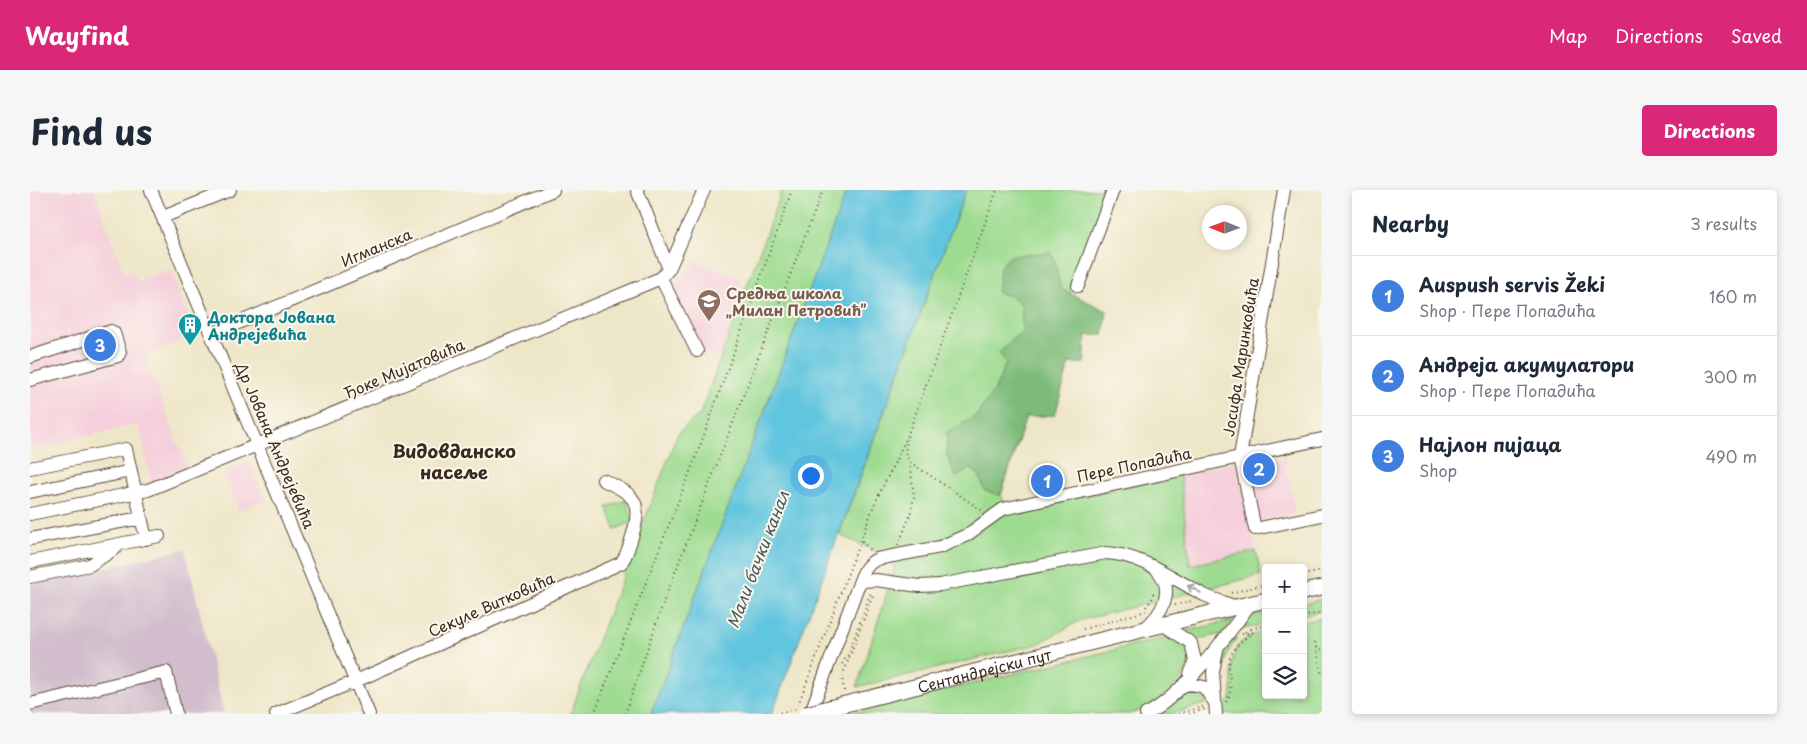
<!DOCTYPE html>
<meta charset="utf-8">
<style>
:root{--surface:#fff;--page:#f6f6f7;--text:#1f2937;--muted:#747a83;--line:#e0e1e3;--accent:#db2777}
body{margin:0;font-family:"Playpen Sans",sans-serif;background:var(--page);color:var(--text)}
.controls{position:absolute;right:15px;bottom:15px;display:grid;overflow:hidden;border-radius:5px;box-shadow:0 2px 8px #0003}
.controls button{width:45px;height:45px;display:grid;place-items:center;padding:0;border:0;border-bottom:1px solid var(--line);background:var(--surface);color:var(--text);font:25px sans-serif}
.compass{position:absolute;left:1172px;top:15px;width:45px;height:45px;border-radius:50%;background:var(--surface);box-shadow:0 2px 8px #0003;rotate:271deg}
.you{position:absolute;left:780px;top:285px;width:18px;height:18px;margin:-12px;border:4px solid #fff;border-radius:50%;background:#1a73e8;box-shadow:0 0 0 8px #1a73e833}
.badge{display:grid;place-items:center;width:32px;height:32px;border-radius:50%;background:var(--accent);color:#fff;font-size:16px;font-weight:700}
.pin{position:absolute;translate:-50% -50%;border:2px solid #fff;box-shadow:0 1px 5px #0006}
.list{margin:0;padding:0;list-style:none}
h2{display:flex;justify-content:space-between;align-items:center;height:65px;margin:0;padding:0 20px;font-size:21px}
h2 small{font-size:16px;font-weight:400;color:var(--muted)}
.list li{display:grid;grid-template-columns:32px 1fr auto;gap:15px;align-items:center;box-sizing:border-box;height:80px;padding:0 20px;border-top:1px solid var(--line)}
.list b{display:block;font-size:19px;white-space:nowrap}
.list p{margin:0;font-size:16px;white-space:nowrap;color:var(--muted)}
.list em{font-size:16px;font-style:normal;color:var(--muted)}
.icon{flex:none;width:28px;height:28px;fill:none;stroke:currentColor;stroke-width:2;stroke-linecap:round;stroke-linejoin:round}
.map{position:relative;flex:none;width:1292px;height:524px;overflow:hidden;border-radius:5px}
header{display:flex;align-items:center;gap:30px;box-sizing:border-box;height:70px;padding:0 25px;background:var(--accent);color:#fff}
header strong{font-size:24px}
nav{display:flex;gap:28px;margin-inline-start:auto;font-size:18px}
.intro{display:flex;align-items:center;justify-content:space-between;box-sizing:border-box;height:120px;padding:0 30px}
h1{margin:0;font-size:35px}
.button{padding:12px 22px;border-radius:5px;background:var(--accent);color:#fff;font-size:18px;font-weight:700}
main{display:flex;gap:30px;padding:0 30px}
aside{flex:1;background:var(--surface);border-radius:5px;box-shadow:0 2px 8px #0003}
.map>svg:first-child{display:block}
</style>
<header>
<strong>Wayfind</strong>
<nav><a>Map</a><a>Directions</a><a>Saved</a></nav>
</header>
<div class="intro"><h1>Find us</h1><a class="button">Directions</a></div>
<main>
<div class="map">
<svg width="1292" height="524" viewBox="0 0 1292 524">
<rect width="100%" height="100%" fill="#fbf7ec"/>
<filter id="ink" filterUnits="userSpaceOnUse"><feTurbulence type="fractalNoise" baseFrequency=".02" numOctaves="2"/><feDisplacementMap in="SourceGraphic" scale="10" xChannelSelector="R" yChannelSelector="G"/><feConvolveMatrix kernelMatrix="1 2 1 2 8 2 1 2 1" color-interpolation-filters="sRGB"/></filter>
<filter id="wash" filterUnits="userSpaceOnUse"><feTurbulence type="fractalNoise" baseFrequency=".0096" numOctaves="4" result="noise"/><feDisplacementMap in="SourceGraphic" scale="20" xChannelSelector="R" yChannelSelector="G"/><feGaussianBlur stdDeviation="1.12" result="paint"/><feColorMatrix in="noise" values="0 0 0 0 0 0 0 0 0 0 0 0 0 0 0 0 0 1.4 0 .05"/><feComposite in="paint" operator="in"/></filter>
<g filter="url(#wash)">
<rect width="100%" height="100%" fill="#eee6c8"/>
<path fill="#f5cfdb" d="M0 0H64L94 83 102 80 108 91 140 79 166 145 115 166 158 280 122 295 109 234 0 260Z
M664 70 710 88 712 102 689 168 670 162 642 97 660 79Z
M1254 266 1265 323 1230 330 1217 274Z
M220 272 235 310 208 321 193 282Z
M1206 272 1226 361 1160 375 1150 285Z"/>
<path fill="#d1bdcc" d="M155 359 194 524H0V395Z"/>
<path fill="#9ddb90" stroke="#6c8257" d="M752 0H817L621 524H540L648 243 670 224Z
M936 0H1078L1040 104 1077 121 1073 145H1056L1054 173H1039L1025 225 996 227 971 306 982 321 1150 285 1160 375 1226 361 1231 385 1051 430 1008 454 827 497 865 377 861 368 809 345Z
M596 310 604 332 585 339 577 317Z
M1292 409V421L1273 425V414Z
M1236 422V434L1204 441 1218 427Z
M1292 428V524H1191L1189 518 1194 516 1201 509C1205 478 1192 451 1236 441V505H1273V432Z
M1204 430 1192 444 1165 450 1156 441Z
M1134 448C1145 448 1149 452 1156 459H1159C1168 487 1122 518 1100 524H815Z
M1207 448C1192 469 1193 480 1194 505L1188 511 1187 474 1197 450Z
M1160 499 1169 500 1178 513 1142 524H1126L1147 506Z"/>
<path fill="#7ebb7a" stroke="#5c724c" d="M1009 63H1021C1029 74 1026 86 1031 99L1077 121 1073 145H1056L1054 173H1039L1025 225 996 227 970 305 955 301 949 285 941 279 926 287 917 265V242L946 226 966 198 976 172 969 163 992 140 991 114 983 107 967 102 970 77 980 66Z"/>
<path fill="#60c5de" stroke="#4e787e" d="M817 0H936L742 524H621Z"/>
</g>
<g filter="url(#ink)">
<g fill="none" stroke-linecap="round" stroke-linejoin="round">
<g stroke="#564638" stroke-width="14">
<path id="minor" d="M121 0 339 524
M607 0 639 79
M1254 0 1210 267 1225 339 1292 325
M133 27 200 0
M631 88 667 161
M1048 96 1083 0
M182 144 523 0
M0 167 81 141 84 143 90 162 88 166 0 190
M0 278 96 259 116 349
M0 302 101 281
M0 324 118 300 631 88 639 79 674 0
M0 349 111 328
M0 372 129 346
M0 387 60 375 86 358
M828 396C833 383 835 375 847 369L910 357 937 345 973 319 1292 249
M1132 434 1161 453 1165 471 1160 484
M1114 439C1132 424 1146 400 1127 380
M1152 496 1161 494 1174 497 1183 510
M0 514 136 482 146 524
M246 524 326 491 591 373C597 366 599 356 602 347 613 311 605 305 573 290
M780 524 828 396 833 391 846 390 889 396 910 395 1076 363C1113 365 1143 389 1174 405 1185 410 1196 413 1207 417
M1116 524C1147 511 1200 443 1220 414
M1186 524 1183 482 1187 460"/>
</g>
<g stroke="#564638" stroke-width="17">
<g id="major">
<path d="M1273 402 1292 398"/>
<path id="s1" d="M795 519C942 484 1088 444 1236 410"/>
</g>
</g>
<path stroke="#564638" stroke-width="2" stroke-dasharray="1 4" stroke-linecap="butt" d="M880 272 953 321
M832 351 840 360
M868 355 880 326 884 307 880 272 875 263 877 249
M1273 385 1292 381
M1201 403 1236 394
M1145 415 1162 411
M1116 417 1122 409 1124 401
M1273 427 1292 422
M1053 439 1116 421
M1221 439 1236 435
M1215 442 1221 439
M1212 444 1226 442
M1285 452 1292 486
M1286 457 1292 461
M812 474 818 465 841 402
M814 501 812 487 844 402
M1196 512C1211 492 1180 468 1223 443
M768 515 844 315 877 247 967 0
M564 524 669 259 762 0
M595 524 634 411 793 0
M1148 524 1175 516
M1159 524 1175 519"/>
<use href="#minor" stroke="#fff" stroke-width="12"/>
<use href="#major" stroke="#fff" stroke-width="15"/>
<g stroke="#564638" stroke-width="17" stroke-linecap="butt">
<path id="major-bridge" d="M776 524 795 519"/>
</g>
<path stroke="#564638" stroke-width="2" stroke-dasharray="1 4" stroke-linecap="butt" d="M745 524 765 519"/>
<use href="#major-bridge" stroke="#fff" stroke-width="15"/>
</g>
<defs><path id="oneway-shaft" d="M-6 0H5M1.5-3L5.5 0L1.5 3" fill="none" stroke-width="1.6" stroke-linecap="round" stroke-linejoin="round" transform="scale(1.25)"/></defs>
<use stroke="#a79f9a" href="#oneway-shaft" transform="translate(1164 399) rotate(-151)"/>
</g>
<defs>
<g id="school-pin" transform="scale(1.25)"><path d="M0 17L-7.5 6A9.5 9.5 0 1 1 7.5 6Z" fill="#8d6e63" stroke="#fbf7ec"/><path d="M0-5L7-2L0 1L-7-2ZM-4 1L0 2.5L4 1V4Q0 6-4 4Z" fill="#fff"/></g>
<g id="building-pin" transform="scale(1.25)"><path d="M0 17L-7.5 6A9.5 9.5 0 1 1 7.5 6Z" fill="#0f9aa8" stroke="#fbf7ec"/><path d="M-4-6H4V6H1V3H-1V6H-4ZM-2.5-4.3h1.7v1.8h-1.7ZM.8-4.3h1.7v1.8H.8ZM-2.5-1h1.7V.8h-1.7ZM.8-1h1.7V.8H.8Z" fill="#fff"/></g>
</defs>
<g fill-rule="evenodd">
<use href="#school-pin" x="679" y="111"/>
<use href="#building-pin" x="160" y="135"/>
</g>
<g text-anchor="middle" dominant-baseline="central" stroke-width="4" stroke-linejoin="round" paint-order="stroke">
<g font-size="15" fill="#3b2a1e" stroke="#fbf7ec">
<text transform="translate(346 57) rotate(-23)">Игманска</text>
<text transform="translate(1210 167) rotate(-81)">Јосифа Маринковића</text>
<text transform="translate(374 178) rotate(-23)">Ђоке Мијатовића</text>
<text transform="translate(246 255) rotate(67)">Др Јована Андрејевића</text>
<text transform="translate(1104 274) rotate(-12)">Пере Попадића</text>
<text transform="translate(461 414) rotate(-24)">Секуле Витковића</text>
<text stroke="none"><textPath href="#s1" startOffset="164">Сентандрејски пут</textPath></text>
</g>
<g font-size="15" font-weight="bold" fill="#785e54" stroke="#fbf7ec" text-anchor="start">
<text x="696" y="102">Средња школа<tspan x="696" dy="17">„Милан Петровић”</tspan></text>
</g>
<g font-size="15" font-weight="bold" fill="#0d838f" stroke="#fbf7ec" text-anchor="start">
<text x="178" y="126">Доктора Јована<tspan x="178" dy="17">Андрејевића</tspan></text>
</g>
<g font-size="16" font-style="italic" fill="#465858" stroke="#fbf7ec">
<text transform="translate(727 369) rotate(-69)">Мали бачки канал</text>
</g>
<g font-size="18" font-weight="bold" fill="#3b2a1e" stroke="#fbf7ec">
<text x="424" y="260">Видовданско<tspan x="424" dy="21">насеље</tspan></text>
</g>
</g>
</svg>
<div class="controls">
<button>+</button>
<button>−</button>
<button><svg class="icon" aria-label="layers" viewBox="0 0 24 24"><path d="M12 4l9 5-9 5-9-5zM3 14l9 5 9-5"/></svg></button>
</div>
<svg class="compass" viewBox="-18 -18 36 36"><path d="M0-13l5 13h-10z" fill="#e53935"/><path d="M0 13l5-13h-10z" fill="#747a83"/></svg>
<div class="you"></div>
<div class="pin badge" style="left:1017px;top:291px;background:#3f7fe0">1</div>
<div class="pin badge" style="left:1229px;top:279px;background:#3f7fe0">2</div>
<div class="pin badge" style="left:70px;top:155px;background:#3f7fe0">3</div>
</div>
<aside>
<h2>Nearby<small>3 results</small></h2>
<ul class="list">
<li><span class="badge" style="background:#3f7fe0">1</span><div><b>Auspush servis Žeki</b><p>Shop · Пере Попадића</p></div><em>160 m</em></li>
<li><span class="badge" style="background:#3f7fe0">2</span><div><b>Андреја акумулатори</b><p>Shop · Пере Попадића</p></div><em>300 m</em></li>
<li><span class="badge" style="background:#3f7fe0">3</span><div><b>Најлон пијаца</b><p>Shop</p></div><em>490 m</em></li>
</ul>
</aside>
</main>
